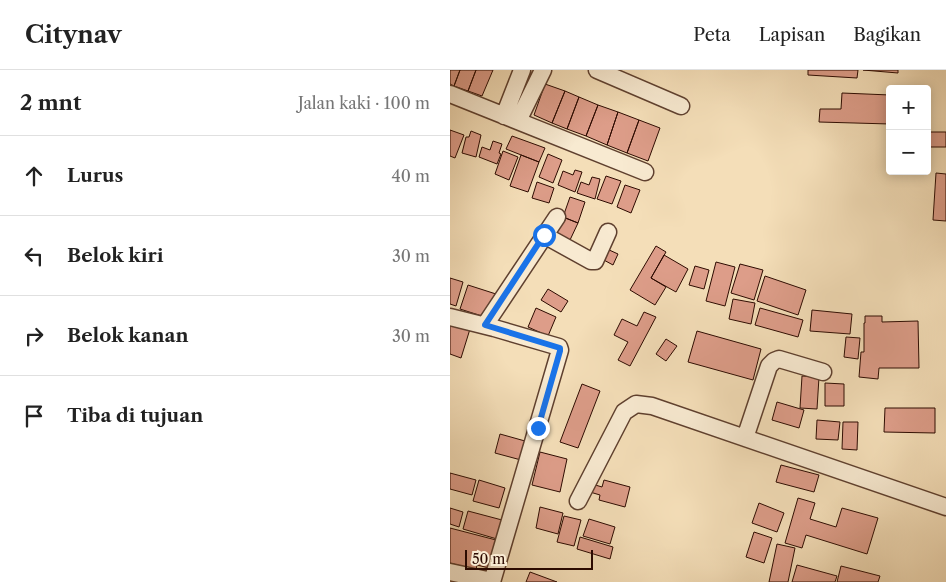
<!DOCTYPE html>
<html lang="id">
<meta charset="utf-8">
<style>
:root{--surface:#fff;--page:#f2f2f2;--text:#222;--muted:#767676;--line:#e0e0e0}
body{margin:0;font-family:"Libre Caslon Text",serif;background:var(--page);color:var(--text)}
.controls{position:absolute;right:15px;top:15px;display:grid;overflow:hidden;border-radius:5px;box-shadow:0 2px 12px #0003}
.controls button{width:45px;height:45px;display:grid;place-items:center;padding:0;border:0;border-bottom:1px solid var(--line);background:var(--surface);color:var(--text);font:25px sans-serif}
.scale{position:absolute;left:15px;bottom:12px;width:128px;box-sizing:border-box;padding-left:5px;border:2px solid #2d0b01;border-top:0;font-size:14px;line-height:18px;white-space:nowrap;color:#2d0b01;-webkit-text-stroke:4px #f8ead1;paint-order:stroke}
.stop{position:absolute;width:15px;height:15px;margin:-11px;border:4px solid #1a73e8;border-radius:50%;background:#fff}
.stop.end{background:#1a73e8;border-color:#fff;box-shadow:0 1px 5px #0008}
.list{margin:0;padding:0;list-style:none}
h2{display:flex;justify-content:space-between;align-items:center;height:65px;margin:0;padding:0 20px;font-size:21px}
h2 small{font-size:16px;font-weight:400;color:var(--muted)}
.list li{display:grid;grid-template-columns:32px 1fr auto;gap:15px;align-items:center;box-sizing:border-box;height:80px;padding:0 20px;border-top:1px solid var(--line)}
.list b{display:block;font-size:19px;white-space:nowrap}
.list em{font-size:16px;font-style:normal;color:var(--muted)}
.icon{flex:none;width:28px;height:28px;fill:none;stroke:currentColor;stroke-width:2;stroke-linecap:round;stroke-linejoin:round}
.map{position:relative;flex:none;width:496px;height:512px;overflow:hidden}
header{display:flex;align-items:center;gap:30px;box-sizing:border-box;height:70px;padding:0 25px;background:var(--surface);border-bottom:1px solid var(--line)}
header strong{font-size:24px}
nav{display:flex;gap:28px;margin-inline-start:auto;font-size:18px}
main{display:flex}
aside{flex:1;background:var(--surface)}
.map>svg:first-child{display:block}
</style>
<header>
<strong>Citynav</strong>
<nav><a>Peta</a><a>Lapisan</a><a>Bagikan</a></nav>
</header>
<main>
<aside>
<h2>2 mnt<small>Jalan kaki · 100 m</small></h2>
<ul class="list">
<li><svg class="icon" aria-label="ahead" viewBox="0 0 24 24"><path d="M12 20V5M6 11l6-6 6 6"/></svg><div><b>Lurus</b></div><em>40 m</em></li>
<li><svg class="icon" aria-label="left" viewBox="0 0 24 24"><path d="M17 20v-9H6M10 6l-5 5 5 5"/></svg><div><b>Belok kiri</b></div><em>30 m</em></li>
<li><svg class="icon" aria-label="right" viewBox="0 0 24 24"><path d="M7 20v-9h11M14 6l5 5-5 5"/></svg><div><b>Belok kanan</b></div><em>30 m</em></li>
<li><svg class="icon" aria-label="arrive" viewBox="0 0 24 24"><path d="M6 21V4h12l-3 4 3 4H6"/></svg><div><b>Tiba di tujuan</b></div></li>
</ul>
</aside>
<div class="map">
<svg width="496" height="512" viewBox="0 0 496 512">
<rect width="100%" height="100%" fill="#f4deb8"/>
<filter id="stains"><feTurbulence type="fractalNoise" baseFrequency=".004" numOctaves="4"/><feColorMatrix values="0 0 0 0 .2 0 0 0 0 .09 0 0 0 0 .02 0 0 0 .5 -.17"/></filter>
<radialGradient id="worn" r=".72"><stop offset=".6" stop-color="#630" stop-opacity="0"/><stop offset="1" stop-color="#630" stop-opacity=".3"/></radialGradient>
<path fill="#dd9d89" stroke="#2d0b01" d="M0 0H10L4 16 0 14Z
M10 0H26L18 21 4 16Z
M26 0H43L32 26 18 21Z
M358 0H408L407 8 358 5Z
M413 0H448V3Z
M95 14 115 21 102 53 84 45Z
M115 21 129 27 117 59 102 53Z
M392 23 440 25V54L369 52 370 39H391Z
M129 27 148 35 136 66 117 59Z
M148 35 168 42 157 75 136 66Z
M168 42 189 50 177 83 157 75Z
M189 50 210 58 198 91 177 83Z
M0 60 14 65 5 88 0 86Z
M21 61 31 65 26 87 12 83 16 67H19Z
M477 62H496V77H477Z
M62 66 95 78 89 92 56 79Z
M43 71 52 74 49 83 51 84 47 94 29 87 32 77 40 80Z
M53 81 68 87 59 110 45 104Z
M98 84 112 90 103 113 89 107Z
M71 85 89 92 78 122 60 116Z
M125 100 132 102 125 122 108 115 113 101 123 105Z
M486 103 496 104V151L483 150Z
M156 106 171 111 162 134 147 129Z
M142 107 150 109 145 129 127 123 131 112 139 115Z
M87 112 104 118 99 133 82 128Z
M175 115 190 120 181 143 167 137Z
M120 127 135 132 128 153 113 147Z
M113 147 128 153 120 170 103 162Z
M206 176 216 182 201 208 216 217 205 235 180 220Z
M157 179 168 184 163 195 152 189Z
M214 185 238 199 226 222 201 208Z
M266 192 285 197 275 236 256 231Z
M290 194 313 200 304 230 281 223Z
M245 196 259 200 254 219 239 215Z
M315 206 356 220 348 245 307 231Z
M0 208 13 212 6 236 0 234Z
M18 215 46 224 38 248 10 239Z
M98 219 118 231 111 242 91 230Z
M283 229 305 233 301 254 279 249Z
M86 238 106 247 98 266 78 257Z
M310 238 353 250 348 267 305 255Z
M362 240 402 244 400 264 360 261Z
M194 242 206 247 180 296 168 290 178 272 164 265 172 249 187 256Z
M415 246H432V252L468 251 469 298H429L428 309 409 307 411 282H414V253H415Z
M0 253 20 259 11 288 0 284Z
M247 261 311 279 303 310 238 292Z
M396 267 410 268 408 289 394 287Z
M216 269 227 276 216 291 206 284Z
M352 306 369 307 367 339 350 338Z
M375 313 394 314V336H375Z
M132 314 150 321 128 378 110 372Z
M327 332 354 340 349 358 322 350Z
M435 338H485V363L434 362Z
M367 350 390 352 388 370 366 369Z
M393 352H408L407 380 392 379Z
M50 364 75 371 71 390 45 383Z
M90 382 117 389 110 422 82 415Z
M331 395 369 405 364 422 326 412Z
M0 403 26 410 22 425 0 419Z
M29 410 55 418 49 438 23 431Z
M154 410 180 417 175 437 149 430 150 425 140 422 142 414 152 417Z
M348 428 365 433 360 449 386 457 392 438 428 448 417 484 356 465 352 478 335 473Z
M309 433 334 443 327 462 302 453Z
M90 437 113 443 108 464 86 458Z
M0 438 13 442 9 457 0 454Z
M18 441 52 450 47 469 13 459Z
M114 446 131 450 124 476 107 472Z
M139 449 165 457 160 474 133 466Z
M0 458 46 470 39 498 27 495 26 500 0 493Z
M304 462 322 468 314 493 296 487Z
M130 467 163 477 160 489 127 479Z
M327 474 345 478 338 512H319Z
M347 495 387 506 385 512H342Z
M391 496 430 506 428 512H387Z
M80 502 107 512H76Z"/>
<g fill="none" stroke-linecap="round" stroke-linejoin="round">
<g stroke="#5f402f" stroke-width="19">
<path id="minor" d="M147 0 231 36
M0 24 195 102
M54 46 72 0
M68 51 93 0
M94 165 141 191H145L158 162
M0 247 44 258 109 277 110 280 42 512
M35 255 107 147
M295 368 319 296 324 291 329 289 373 302
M128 431 174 342 186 334 202 336 496 437
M0 502 42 511"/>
</g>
<use href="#minor" stroke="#f8ead1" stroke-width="16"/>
</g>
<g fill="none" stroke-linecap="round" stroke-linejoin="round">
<path stroke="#1a73e8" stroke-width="6" d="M88 358 110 281V278L35 255 94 165"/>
</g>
<rect width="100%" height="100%" filter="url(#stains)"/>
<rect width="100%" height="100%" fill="url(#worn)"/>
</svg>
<div class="controls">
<button>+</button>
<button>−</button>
</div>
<div class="scale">50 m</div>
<div class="stop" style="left:94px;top:165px"></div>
<div class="stop end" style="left:88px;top:358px"></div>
</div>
</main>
